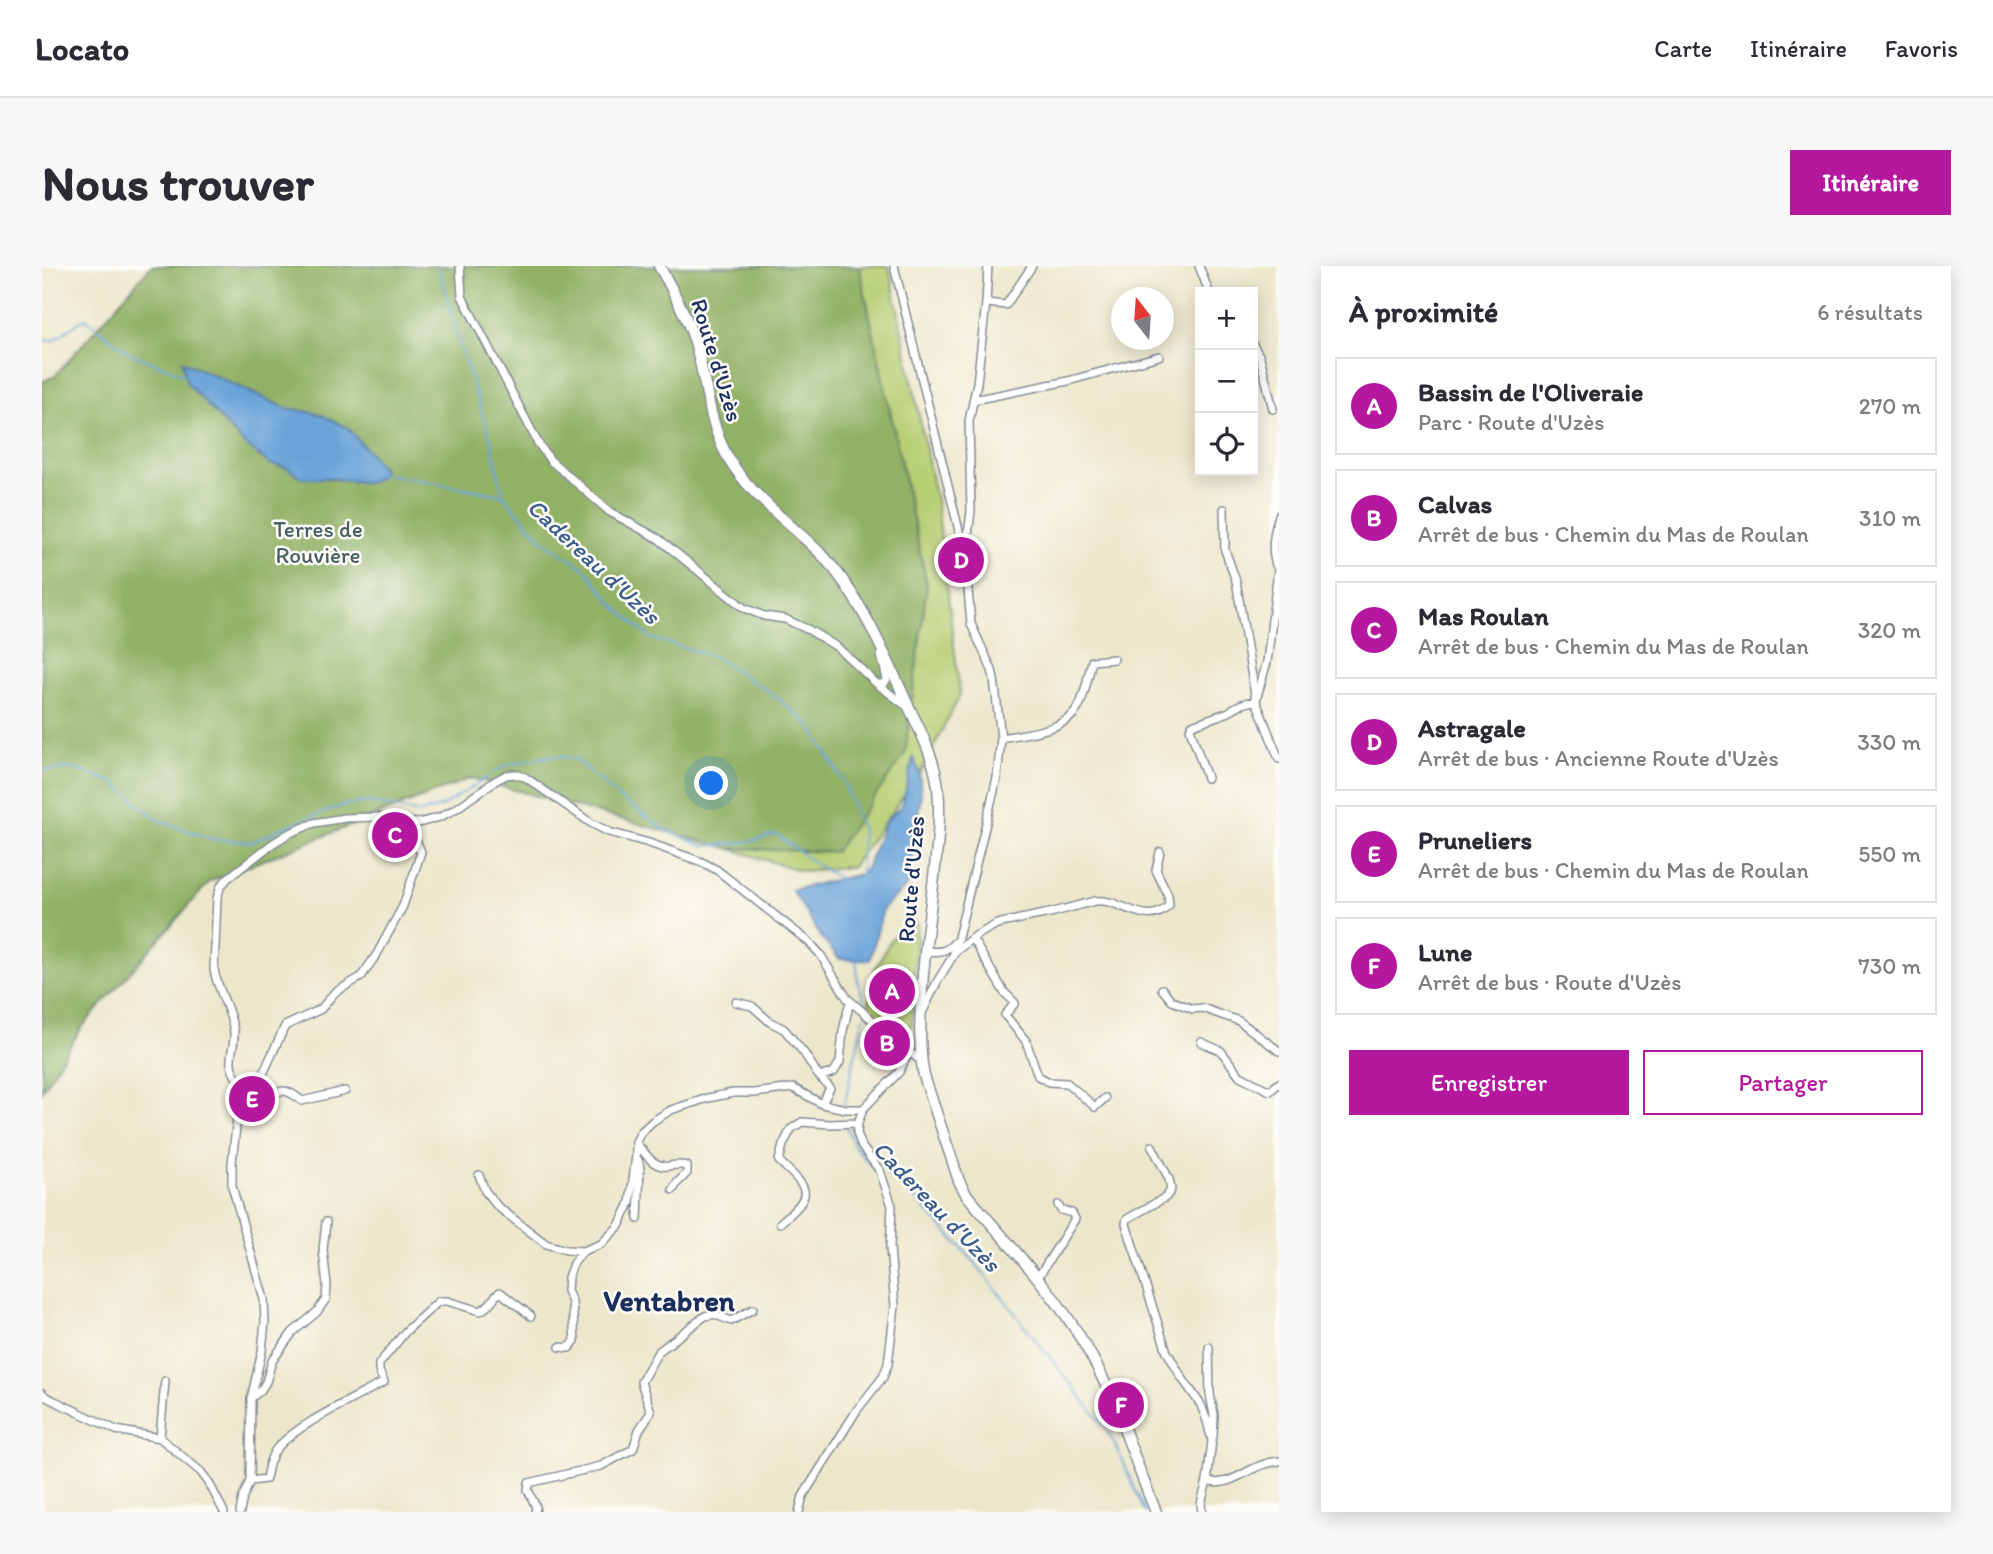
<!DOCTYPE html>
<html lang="fr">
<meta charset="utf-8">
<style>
:root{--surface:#fff;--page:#f7f7f7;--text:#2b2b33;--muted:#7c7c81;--line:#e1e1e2;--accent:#b5179e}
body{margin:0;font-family:Itim,sans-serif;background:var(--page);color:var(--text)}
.controls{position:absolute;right:21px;top:21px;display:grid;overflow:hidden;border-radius:0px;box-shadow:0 4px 18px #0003}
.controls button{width:63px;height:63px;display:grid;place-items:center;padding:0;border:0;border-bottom:2px solid var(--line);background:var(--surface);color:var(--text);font:35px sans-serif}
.compass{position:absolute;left:1069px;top:21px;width:63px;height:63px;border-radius:50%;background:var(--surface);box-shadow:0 4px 18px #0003;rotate:343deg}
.you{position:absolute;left:670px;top:518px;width:24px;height:24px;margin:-18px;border:5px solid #fff;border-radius:50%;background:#1a73e8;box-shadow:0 0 0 10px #1a73e833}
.badge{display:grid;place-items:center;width:46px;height:46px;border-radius:50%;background:var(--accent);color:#fff;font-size:23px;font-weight:700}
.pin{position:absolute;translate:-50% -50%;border:4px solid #fff;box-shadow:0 2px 7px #0006}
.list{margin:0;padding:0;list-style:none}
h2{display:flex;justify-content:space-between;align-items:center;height:91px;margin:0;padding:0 28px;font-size:30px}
h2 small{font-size:23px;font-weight:400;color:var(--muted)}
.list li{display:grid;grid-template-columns:46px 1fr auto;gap:21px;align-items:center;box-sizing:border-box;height:98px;margin:0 14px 14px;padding:0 14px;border:2px solid var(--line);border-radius:0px}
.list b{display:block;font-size:26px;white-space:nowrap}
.list p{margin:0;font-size:23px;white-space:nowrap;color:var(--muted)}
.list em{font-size:23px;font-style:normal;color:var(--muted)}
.actions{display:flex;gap:14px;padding:21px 28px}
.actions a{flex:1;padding:16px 0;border:2px solid var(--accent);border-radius:0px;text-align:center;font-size:24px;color:var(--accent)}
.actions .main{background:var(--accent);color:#fff}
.icon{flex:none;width:38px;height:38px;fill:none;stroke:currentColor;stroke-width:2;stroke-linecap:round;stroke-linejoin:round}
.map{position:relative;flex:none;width:1237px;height:1246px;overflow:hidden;border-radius:0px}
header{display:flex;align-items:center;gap:42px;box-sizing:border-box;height:98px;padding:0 35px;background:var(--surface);border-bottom:2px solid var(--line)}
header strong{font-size:33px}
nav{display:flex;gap:38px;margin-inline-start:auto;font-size:24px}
.intro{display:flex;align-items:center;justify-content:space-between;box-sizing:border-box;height:168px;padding:0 42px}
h1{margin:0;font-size:49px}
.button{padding:18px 32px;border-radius:0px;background:var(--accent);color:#fff;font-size:24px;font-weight:700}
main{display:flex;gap:42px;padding:0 42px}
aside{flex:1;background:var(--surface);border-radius:0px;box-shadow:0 4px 18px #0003}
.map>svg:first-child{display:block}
</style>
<header>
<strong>Locato</strong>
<nav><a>Carte</a><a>Itinéraire</a><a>Favoris</a></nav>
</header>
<div class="intro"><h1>Nous trouver</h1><a class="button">Itinéraire</a></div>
<main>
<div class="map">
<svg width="1237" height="1246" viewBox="0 0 1237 1246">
<rect width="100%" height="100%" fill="#fdfcf7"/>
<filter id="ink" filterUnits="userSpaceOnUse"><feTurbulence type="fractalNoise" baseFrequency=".0143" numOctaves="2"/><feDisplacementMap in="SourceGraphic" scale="14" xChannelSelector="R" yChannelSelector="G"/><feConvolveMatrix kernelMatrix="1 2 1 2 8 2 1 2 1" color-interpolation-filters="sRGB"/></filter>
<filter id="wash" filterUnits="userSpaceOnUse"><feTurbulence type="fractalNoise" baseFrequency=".00686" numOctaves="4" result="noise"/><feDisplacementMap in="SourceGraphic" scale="28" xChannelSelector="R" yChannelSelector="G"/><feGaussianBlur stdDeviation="1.57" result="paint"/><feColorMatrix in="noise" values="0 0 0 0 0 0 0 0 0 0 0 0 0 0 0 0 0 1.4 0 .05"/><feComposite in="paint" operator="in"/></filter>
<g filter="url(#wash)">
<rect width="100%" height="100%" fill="#ece7cb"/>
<path fill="#b7ce73" stroke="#697e68" stroke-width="2" d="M817 0H847L895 239 918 429 879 506 810 601 760 605 685 582 793 586 885 319Z
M869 653 875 658V667L870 760 844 764 825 747 833 703 849 673Z"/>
<path fill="#91b165" stroke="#567062" stroke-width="2" d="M109 0H817L885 319 863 488 793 586 685 582 429 512 168 615 40 761 0 824V116L13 110Z"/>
<path fill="#68a2d8" stroke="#42689b" stroke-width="2" d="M140 95 244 142 278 148 306 162 341 203 338 211 327 217 285 212H260L244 201 228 198 200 176 145 117Z
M871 492 877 506 879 527 866 619 841 642 828 694 797 693 779 671 750 624 819 608 824 603 844 554 860 540Z"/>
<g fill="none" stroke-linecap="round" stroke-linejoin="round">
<path stroke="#68a2d8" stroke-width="2" d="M397 0 417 77 449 173 461 229 500 274 543 303 572 339 608 372 671 390 728 426 766 457 802 516 820 564 819 610
M0 74 11 75 43 52 87 87 143 109
M338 207 460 229
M0 505 31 502 71 516 116 554 170 573 210 576 250 558 302 539 328 536 378 547 401 540 446 511
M452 507 464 499 508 490 533 492 580 534 624 564 663 580 711 575 734 568 775 599 798 613
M814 692 816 717 824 740 823 745
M802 840 822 750
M804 860 813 881 835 907
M844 910 853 912 858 916 930 993 1064 1162 1075 1183 1103 1246"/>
</g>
</g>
<g filter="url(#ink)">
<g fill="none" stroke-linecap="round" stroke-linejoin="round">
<g stroke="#848b94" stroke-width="10">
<path id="street" d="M418 0 420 30 496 177 508 194 568 246 617 273 702 342 722 350 743 353 767 364 795 381 835 418 867 442
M852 0 923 289 929 358 950 404 952 413 959 472 955 512 912 688 895 716 881 745
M1157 0 1167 26
M944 37 964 39 990 0
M1211 79 1218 91 1231 143
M931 134 1026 115 1117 90
M1182 243 1183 284 1194 315 1214 435
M924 285 929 245 927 155 935 117 944 37 946 0
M836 418H842L845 413 839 389
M1214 434 1225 396 1236 303C1228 288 1232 265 1237 249
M959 472C984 467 1027 465 1038 438 1044 425 1046 409 1050 395L1072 393
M1165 512 1148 463 1150 459 1187 446C1194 439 1204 436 1214 435L1237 493
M358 556C360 570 365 575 377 583
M930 672 962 726 973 737 963 749 984 775 996 810 1007 816 1025 817 1053 841 1063 832
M883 685C897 686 903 687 913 676
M912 687 930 672 955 658 1012 646 1053 635C1077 631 1106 664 1127 639L1126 629 1114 604 1118 586
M1120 723 1130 735 1151 743 1160 742 1197 755 1237 785
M694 736 710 740 728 756 742 763 762 787 776 809 788 822 780 838
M1159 776 1179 785 1198 810 1228 825 1237 817
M778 811 792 806 798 796 801 765 808 735
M303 825 260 835C241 819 238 825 215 832 204 826 191 811 189 798 188 788 193 777 192 766 189 744 176 725 172 704L175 632 179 620 186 612 230 578 246 568 272 557 302 552 337 551 358 556 377 557 398 551 415 542 453 515 464 509 472 508 483 511 549 557 567 566 607 577 660 596 675 604 767 676 778 688 805 732 867 786 878 794
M594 877C604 888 611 902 627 900 634 899 638 898 645 900V907L635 917 631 924
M1110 880 1127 913 1129 924 1124 931 1085 953 1084 958 1125 1086 1140 1112 1159 1139 1165 1155 1170 1175 1165 1215 1159 1238 1160 1246
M596 894 598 901 596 953
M437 909 443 925 456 941 504 978 524 984 541 985 559 978 577 960 588 937 594 890V876L599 866 611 855 629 844 666 832 691 827H712L751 822 780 838 804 843H821
M738 957C774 927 767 924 737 895L741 879 749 863 760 856 788 858 816 857
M995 1013 1033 953 1030 947 1019 944 1016 939
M518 1081 527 1082 533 1075 530 1036 525 1025 526 1011 531 998 541 985
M1167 1081 1168 1128 1172 1149 1171 1171
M0 1127 4 1131 74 1164 118 1172 159 1206 167 1217 182 1246
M209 1132 219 1124 224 1116 230 1095 251 1066 275 1046 284 1033 285 1019 281 984 284 956
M118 1172 123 1115
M208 1215 224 1213C226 1202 228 1191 235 1182 257 1157 312 1133 342 1116L337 1105V1098L364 1065 397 1035H405L438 1045C451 1039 449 1032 458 1026L489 1050
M1165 1215C1185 1222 1202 1205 1220 1199 1225 1197 1231 1196 1237 1195
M198 1246 201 1231 208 1215 209 1133 220 1085 223 1056 222 1033 190 920V897L195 852 202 837 215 821 243 760 279 743 292 727 319 711 335 688 361 640 379 586 366 556
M493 1246 494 1241 486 1224 487 1217 559 1200 591 1183 597 1164 609 1146 599 1116 616 1086 663 1050 672 1048 689 1055 711 1043
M757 1246 761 1230 815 1144 841 1111 846 1098 853 1040 848 982 850 940 838 905 820 881 815 867 816 857 821 843 857 806 867 786"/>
</g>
<g stroke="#848b94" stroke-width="13">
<path id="secondary" d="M617 0C631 24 644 49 653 76 664 113 666 154 684 188 707 230 749 257 782 291 818 330 843 389 865 437 878 464 892 491 896 521 899 551 895 581 892 611 887 653 881 694 879 737 878 761 877 786 882 810L917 915 924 928C965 977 1011 1024 1043 1079 1075 1132 1090 1190 1114 1246"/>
</g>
<use href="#street" stroke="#fff" stroke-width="7"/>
<use href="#secondary" stroke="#fff" stroke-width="10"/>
</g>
</g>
<g text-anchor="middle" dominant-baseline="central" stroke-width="5" stroke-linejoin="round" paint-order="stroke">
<g font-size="23" fill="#1b2f5e" stroke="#fdfcf7">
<text transform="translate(675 94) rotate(73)">Route d'Uzès</text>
<text transform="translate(869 613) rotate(-85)">Route d'Uzès</text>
</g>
<g font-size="23" fill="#4a5f64" stroke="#fdfcf7">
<text x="276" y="263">Terres de<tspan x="276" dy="26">Rouvière</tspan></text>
</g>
<g font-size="24" font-style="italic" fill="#3a5d8f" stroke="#fdfcf7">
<text transform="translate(552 295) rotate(43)">Cadereau d'Uzès</text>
<text transform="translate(895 940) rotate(46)">Cadereau d'Uzès</text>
</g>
<g font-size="30" font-weight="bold" fill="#1b2f5e" stroke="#fdfcf7">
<text x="627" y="1034">Ventabren</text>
</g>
</g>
</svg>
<div class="controls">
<button>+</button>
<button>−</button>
<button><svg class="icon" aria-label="locate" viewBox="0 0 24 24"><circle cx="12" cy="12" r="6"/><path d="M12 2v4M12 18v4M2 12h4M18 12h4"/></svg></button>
</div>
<svg class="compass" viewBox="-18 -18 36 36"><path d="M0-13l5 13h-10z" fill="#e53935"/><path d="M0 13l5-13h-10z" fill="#7c7c81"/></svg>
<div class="you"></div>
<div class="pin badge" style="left:850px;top:725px">A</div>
<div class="pin badge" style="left:845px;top:777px">B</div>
<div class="pin badge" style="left:353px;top:569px">C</div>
<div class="pin badge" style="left:919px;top:294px">D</div>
<div class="pin badge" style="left:210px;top:833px">E</div>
<div class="pin badge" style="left:1079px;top:1139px">F</div>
</div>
<aside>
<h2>À proximité<small>6 résultats</small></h2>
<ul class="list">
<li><span class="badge">A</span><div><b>Bassin de l'Oliveraie</b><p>Parc · Route d'Uzès</p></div><em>270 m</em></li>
<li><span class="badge">B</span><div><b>Calvas</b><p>Arrêt de bus · Chemin du Mas de Roulan</p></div><em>310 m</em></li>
<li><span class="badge">C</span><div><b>Mas Roulan</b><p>Arrêt de bus · Chemin du Mas de Roulan</p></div><em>320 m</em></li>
<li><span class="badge">D</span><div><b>Astragale</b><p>Arrêt de bus · Ancienne Route d'Uzès</p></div><em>330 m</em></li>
<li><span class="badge">E</span><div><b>Pruneliers</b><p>Arrêt de bus · Chemin du Mas de Roulan</p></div><em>550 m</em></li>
<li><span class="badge">F</span><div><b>Lune</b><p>Arrêt de bus · Route d'Uzès</p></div><em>730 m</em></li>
</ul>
<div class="actions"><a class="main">Enregistrer</a><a>Partager</a></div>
</aside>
</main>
